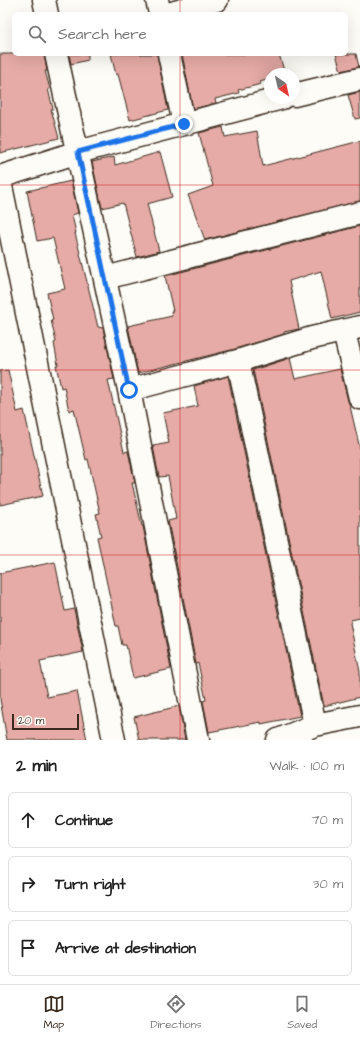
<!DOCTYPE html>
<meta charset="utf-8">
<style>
:root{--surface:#fff;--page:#f6f6f6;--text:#222;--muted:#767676;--line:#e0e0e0;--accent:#3b2a1e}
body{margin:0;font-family:"Architects Daughter",sans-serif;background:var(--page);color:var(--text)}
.compass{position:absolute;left:264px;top:68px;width:36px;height:36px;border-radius:50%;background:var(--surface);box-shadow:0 4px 16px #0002;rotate:146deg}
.scale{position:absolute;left:12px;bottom:10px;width:67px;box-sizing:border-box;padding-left:4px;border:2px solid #3b2a1e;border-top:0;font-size:11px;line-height:14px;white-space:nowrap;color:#3b2a1e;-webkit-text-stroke:3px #fdfcf7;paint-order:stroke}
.stop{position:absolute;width:12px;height:12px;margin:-9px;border:3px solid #1a73e8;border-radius:50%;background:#fff}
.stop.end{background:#1a73e8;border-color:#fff;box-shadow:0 1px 4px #0008}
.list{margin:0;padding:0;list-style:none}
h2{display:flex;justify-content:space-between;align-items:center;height:52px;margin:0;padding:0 16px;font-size:17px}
h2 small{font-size:13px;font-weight:400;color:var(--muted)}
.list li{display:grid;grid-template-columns:26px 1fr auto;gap:12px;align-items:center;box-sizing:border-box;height:56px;margin:0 8px 8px;padding:0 8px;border:1px solid var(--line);border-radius:6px}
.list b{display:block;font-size:15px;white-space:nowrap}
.list em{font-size:13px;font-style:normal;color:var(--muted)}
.icon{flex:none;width:22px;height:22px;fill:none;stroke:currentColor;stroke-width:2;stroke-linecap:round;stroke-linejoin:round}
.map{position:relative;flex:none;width:360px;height:740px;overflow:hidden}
.search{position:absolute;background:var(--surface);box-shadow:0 4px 16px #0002;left:12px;right:12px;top:12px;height:44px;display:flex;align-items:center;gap:10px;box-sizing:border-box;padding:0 14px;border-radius:6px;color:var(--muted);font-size:15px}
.sheet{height:244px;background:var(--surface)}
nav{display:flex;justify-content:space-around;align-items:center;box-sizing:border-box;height:56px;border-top:1px solid var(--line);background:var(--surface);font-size:11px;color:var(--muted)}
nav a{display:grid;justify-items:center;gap:2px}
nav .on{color:var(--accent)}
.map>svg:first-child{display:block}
</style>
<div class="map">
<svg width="360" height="740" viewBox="0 0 360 740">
<rect width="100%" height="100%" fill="#fdfcf7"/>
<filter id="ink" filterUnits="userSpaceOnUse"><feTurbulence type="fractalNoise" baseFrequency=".025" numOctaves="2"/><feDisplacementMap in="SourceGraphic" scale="8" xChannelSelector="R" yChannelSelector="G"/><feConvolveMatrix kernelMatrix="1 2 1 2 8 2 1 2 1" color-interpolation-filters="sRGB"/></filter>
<g filter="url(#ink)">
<path fill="#e6aba6" stroke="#3b2a1e" d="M0 54H44L47 71H45L50 89H48L53 109H51L59 138 0 153Z
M69 54H88V60L71 64Z
M111 54H157L168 110 130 120 118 74 116 75Z
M182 54H279L285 74H270V79L260 82 261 84 238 90 239 93 215 99 216 103 193 109Z
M336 54H356L359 67 341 71Z
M360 92V118L355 119 348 95Z
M223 127 225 137 257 131 263 166 360 141V201L205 240 188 195 213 186 199 133Z
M160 152 172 197 147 204 159 251 137 257 123 203 102 208 92 162 114 157 115 165Z
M71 181 78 213 72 215 76 233H75L98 327 103 328 114 379 108 380 124 452 128 451 135 483H132L142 526H143L171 669 133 678 126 645H122L118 626H116L97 537 101 536 96 514 100 513 88 459 86 460 74 409 69 411 64 387 61 388 56 365H58L54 343 56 342 51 320H53L47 293 65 289 53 238 37 241 27 191Z
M360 226V312L332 319 321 271 289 281 299 329 284 332V334L235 349 138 373 128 326 172 316 171 311H173L165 276Z
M290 358 295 379 340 369 348 401 350 406 360 449V618L351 620V622L350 623 360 672V697L324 706 253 370Z
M8 370 17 412 24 410 43 496 0 505V371Z
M228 376 300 716 261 724V722L209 732 203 701 206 700 198 663 196 664 168 521 176 519 168 476 159 477 153 446 169 443 163 413 198 406 194 386Z
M55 562 65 611 74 609 83 652 40 661 47 697 77 691 87 740H7L0 699V573Z
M179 706 185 740H139L134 717Z"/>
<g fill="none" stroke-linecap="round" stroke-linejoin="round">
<g stroke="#3b2a1e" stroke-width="25">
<path id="street" d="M44 0 47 14
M157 0 160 14
M168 14 217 0
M56 54 129 390 198 740
M169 54 184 124
M294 95 360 79
M0 177 78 152 282 98
M0 181 114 740
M105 278 360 213
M344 332 360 398
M238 361 315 725
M129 390 238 361 312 338 360 327
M278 740 315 725 360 716"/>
</g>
<use href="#street" stroke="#fdfcf7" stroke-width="22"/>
</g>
</g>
<g fill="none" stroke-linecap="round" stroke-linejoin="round" filter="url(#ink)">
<path stroke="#1a73e8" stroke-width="5" d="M129 390 78 152 184 124"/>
</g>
<path fill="none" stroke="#d62828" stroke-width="1" stroke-opacity="0.55" d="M180 0V14M180 54V740M0 185H360M0 370H360M0 555H360"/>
</svg>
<svg class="compass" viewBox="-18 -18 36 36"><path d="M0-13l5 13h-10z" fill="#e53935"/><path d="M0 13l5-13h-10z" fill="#767676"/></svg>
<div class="scale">20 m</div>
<div class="stop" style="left:129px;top:390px"></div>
<div class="stop end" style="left:184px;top:124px"></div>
<div class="search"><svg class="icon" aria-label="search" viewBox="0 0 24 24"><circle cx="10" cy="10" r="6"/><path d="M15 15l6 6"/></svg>Search here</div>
</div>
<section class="sheet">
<h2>2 min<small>Walk · 100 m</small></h2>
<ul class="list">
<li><svg class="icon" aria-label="ahead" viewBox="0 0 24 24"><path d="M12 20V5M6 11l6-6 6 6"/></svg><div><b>Continue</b></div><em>70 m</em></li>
<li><svg class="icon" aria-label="right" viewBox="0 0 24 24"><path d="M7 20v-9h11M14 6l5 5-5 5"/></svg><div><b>Turn right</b></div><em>30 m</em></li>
<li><svg class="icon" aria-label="arrive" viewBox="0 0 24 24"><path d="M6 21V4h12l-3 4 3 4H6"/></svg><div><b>Arrive at destination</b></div></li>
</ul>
</section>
<nav>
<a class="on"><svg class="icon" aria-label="map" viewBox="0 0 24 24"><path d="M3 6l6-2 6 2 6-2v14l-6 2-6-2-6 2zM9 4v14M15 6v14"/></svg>Map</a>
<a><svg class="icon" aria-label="directions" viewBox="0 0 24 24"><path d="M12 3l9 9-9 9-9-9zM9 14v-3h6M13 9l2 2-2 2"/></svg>Directions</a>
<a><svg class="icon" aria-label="saved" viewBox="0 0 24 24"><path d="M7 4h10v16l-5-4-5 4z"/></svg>Saved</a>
</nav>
